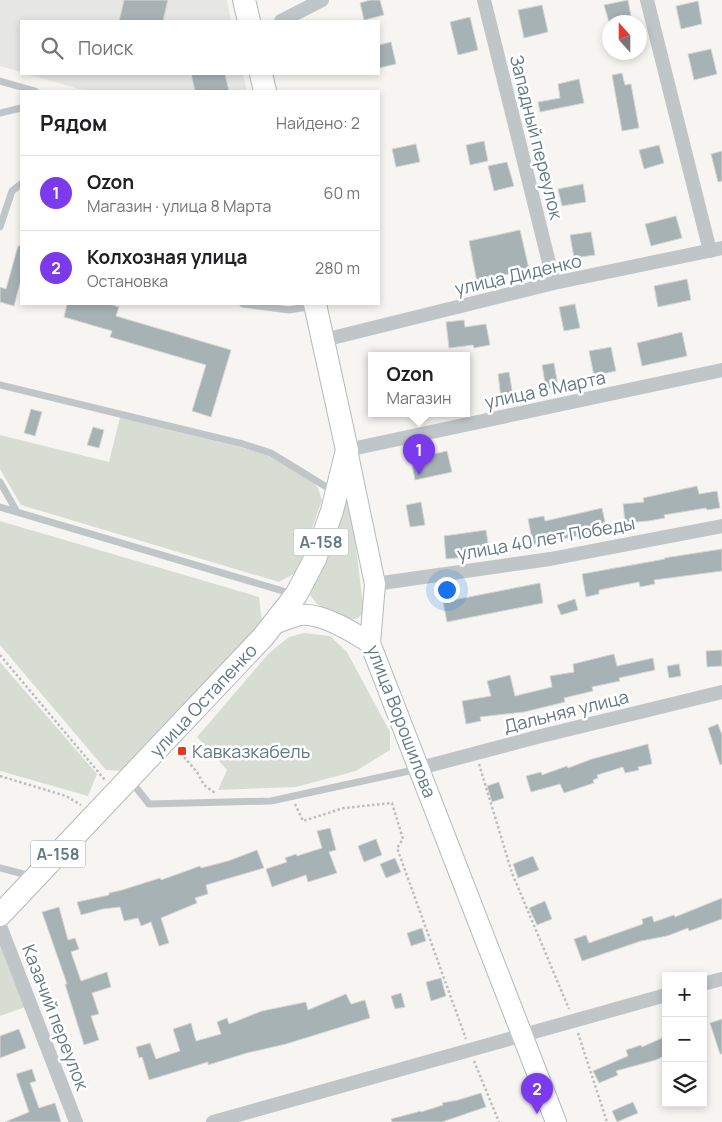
<!DOCTYPE html>
<html lang="ru">
<meta charset="utf-8">
<style>
:root{--surface:#fff;--page:#f6f6f6;--text:#202124;--muted:#757577;--line:#e0e0e0;--accent:#7c3aed}
body{margin:0;font-family:Manrope,sans-serif;background:var(--page);color:var(--text)}
.controls{position:absolute;right:15px;bottom:15px;display:grid;overflow:hidden;border-radius:0px;box-shadow:0 2px 8px #0003}
.controls button{width:45px;height:45px;display:grid;place-items:center;padding:0;border:0;border-bottom:1px solid var(--line);background:var(--surface);color:var(--text);font:25px sans-serif}
.compass{position:absolute;left:602px;top:15px;width:45px;height:45px;border-radius:50%;background:var(--surface);box-shadow:0 2px 8px #0003;rotate:339deg}
.you{position:absolute;left:446px;top:589px;width:18px;height:18px;margin:-12px;border:4px solid #fff;border-radius:50%;background:#1a73e8;box-shadow:0 0 0 8px #1a73e833}
.badge{display:grid;place-items:center;width:32px;height:32px;border-radius:50%;background:var(--accent);color:#fff;font-size:16px;font-weight:700}
.pin{position:absolute;translate:-50% -41px;filter:drop-shadow(0 1px 2px #0008)}
.pin::after{content:'';position:absolute;top:26px;width:18px;height:15px;background:inherit;clip-path:polygon(0 0,100% 0,50% 100%)}
.popup{position:absolute;left:368px;top:352px;width:102px;height:65px;box-sizing:border-box;display:grid;place-content:center;border-radius:0px;background:var(--surface);filter:drop-shadow(0 1px 4px #0005);font-size:16px;white-space:nowrap;color:var(--muted)}
.popup b{font-size:19px;color:var(--text)}
.popup::after{content:'';position:absolute;left:50%;top:100%;margin-left:-10px;border:10px solid transparent;border-top-color:var(--surface)}
.list{margin:0;padding:0;list-style:none}
h2{display:flex;justify-content:space-between;align-items:center;height:65px;margin:0;padding:0 20px;font-size:21px}
h2 small{font-size:16px;font-weight:400;color:var(--muted)}
.list li{display:grid;grid-template-columns:32px 1fr auto;gap:15px;align-items:center;box-sizing:border-box;height:75px;padding:0 20px;border-top:1px solid var(--line)}
.list b{display:block;font-size:19px;white-space:nowrap}
.list p{margin:0;font-size:16px;white-space:nowrap;color:var(--muted)}
.list em{font-size:16px;font-style:normal;color:var(--muted)}
.icon{flex:none;width:28px;height:28px;fill:none;stroke:currentColor;stroke-width:2;stroke-linecap:round;stroke-linejoin:round}
.map{position:relative;flex:none;width:722px;height:1122px;overflow:hidden}
.search{position:absolute;background:var(--surface);box-shadow:0 2px 8px #0003;left:20px;top:20px;width:360px;height:55px;display:flex;align-items:center;gap:12px;box-sizing:border-box;padding:0 18px;border-radius:0px;color:var(--muted);font-size:19px}
.panel{position:absolute;background:var(--surface);box-shadow:0 2px 8px #0003;left:20px;top:90px;width:360px;height:215px;border-radius:0px}
.map>svg:first-child{display:block}
</style>
<div class="map">
<svg width="722" height="1122" viewBox="0 0 722 1122">
<rect width="100%" height="100%" fill="#f6f5f2"/>
<path fill="#e6e7e5" d="M0 0H227L231 21H21V72L0 66Z
M27 74H243L247 91H86Z"/>
<path fill="#d8ddd3" d="M120 417 263 453 311 478 318 488 322 500 297 572 279 582 21 505 0 469V435L109 462Z
M345 501 351 507 364 612 357 619H346L317 604 310 595Z
M0 521 259 597 262 622 124 771 106 770 0 645Z
M304 633 330 636 347 652 390 732V750L356 771 296 787 218 790 227 770 197 737 269 653 289 637Z
M0 662 97 774 88 796 0 771Z
M0 926 31 1005 0 1016Z"/>
<path fill="#a7b2b5" stroke="#d7d7d4" d="M124 0H168L163 21H119Z
M370 0H380L384 15 364 20 360 3Z
M628 0 632 22H609L604 5Z
M698 1 702 24 681 29 676 6Z
M542 5 548 32 524 38 518 10Z
M470 17 478 50 458 55 450 22Z
M391 42 396 64 379 68V45Z
M711 49 717 74 694 80 688 54Z
M622 73 625 85 631 84 639 128 622 131 612 75Z
M191 74H225L229 91H195Z
M579 79 584 103 540 112 538 102 560 98 558 84Z
M484 141 488 161 470 165 466 145Z
M416 144 420 162 396 167 392 149Z
M659 145 664 163 644 169 639 150Z
M722 151V181L718 182 711 154Z
M507 162 514 186 494 191 488 166Z
M583 184 586 202 562 206 558 189Z
M676 216 682 238 651 246 645 224Z
M520 230 529 269 477 282 469 241Z
M591 232 595 255 574 258 570 235Z
M18 246H21V279L14 306 0 302V287L6 289Z
M687 279 691 300 658 307 654 286Z
M67 304H109L119 307 116 316 231 350 211 417 192 411 206 365 110 337 112 331 64 317Z
M575 304 580 328 564 331 559 307Z
M464 320 465 327 486 324 490 345 474 348 473 345 449 348 446 322Z
M682 332 687 356 642 366 637 343Z
M611 347 616 371 594 376 589 351Z
M554 363 558 386 546 389 542 365Z
M509 372 513 396 501 398 498 374Z
M31 409 42 412 35 436 24 433Z
M93 427 104 430 99 448 87 445Z
M447 451 452 472 415 480 411 459Z
M697 486 699 494 717 491 720 508 707 510 706 508 664 515 665 518 648 521 625 523 623 504 644 502 643 498Z
M421 502 425 525 410 527 406 505Z
M602 508 606 526 586 530 587 534 533 545 528 519 544 516 545 521Z
M486 530 490 555 446 559 444 536Z
M722 549V571L654 580 655 584 640 587 639 582 599 590V594L586 597 582 574 665 559 664 558Z
M540 583 543 603 447 622 443 602Z
M575 599 578 610 561 615 557 605Z
M722 650V666L707 667 706 651Z
M614 654 617 666 653 658 655 670 619 678 620 681 592 687 593 691 564 698 565 702 524 712 480 717 481 721 466 724 462 701 491 696 487 681 510 675 515 696 552 687 550 676 574 672 573 664Z
M679 664 681 676 669 678 667 666Z
M718 724 722 735V764L720 765 708 728Z
M648 744 652 764 638 767 639 770 625 773 623 767 597 775 598 778 593 780 594 783 564 793 560 784 531 792 526 776 541 772 542 775 567 766 568 768 592 759Z
M499 782 504 798 492 802 487 786Z
M330 828 336 850 329 852 337 873 308 882 306 875 272 887 266 869 287 862 285 858 296 854 297 856 322 848 317 831Z
M376 839 382 855 364 862 358 846Z
M257 850 264 868 206 885 208 894 195 898 197 903 161 918 169 943 159 946 151 922 141 926 138 918 124 921 120 907 103 909 81 915 77 902 109 895V893L122 890 160 878 161 880 200 866 201 868 228 861Z
M533 856 539 870 518 878 513 864Z
M395 858 401 872 386 878 380 864Z
M722 898V919L689 931 688 928 667 936 641 941 582 961 574 939 586 935 589 943 643 924 642 919 652 916 654 922 674 915 675 917Z
M545 901 552 919 537 925 529 908Z
M59 907 68 940 75 938 79 949 71 952 81 981 107 972 111 987 92 993 99 1014 91 1016 99 1040 84 1045 65 984H67L42 912Z
M422 928 426 941 411 946 407 933Z
M441 978 446 996 431 1001 426 982Z
M401 993 405 1007 395 1009 391 996Z
M346 994 351 1004 365 1000 370 1018 286 1044 247 1053 208 1065V1062L149 1080 142 1057 139 1058 136 1047 150 1043 156 1059 180 1051 173 1029 191 1023 196 1041 221 1034 217 1022 227 1018 229 1024 262 1011 306 1002 308 1010Z
M722 1019V1054H720L710 1023Z
M19 1029 26 1048 0 1058V1036Z
M662 1038 666 1047V1055L656 1060 616 1071 618 1075 599 1083 593 1071 628 1056 626 1050 641 1045 642 1047Z
M32 1069 36 1081 30 1083 39 1108 55 1103 61 1122H5L29 1112 16 1074Z
M481 1093 486 1107 442 1122H392L391 1119 421 1111V1112L443 1105 442 1103 458 1100Z
M633 1102 638 1113 617 1122 612 1111Z"/>
<g fill="none" stroke-linecap="round" stroke-linejoin="round">
<g stroke="#b3babd" stroke-width="22">
<path id="secondary" d="M347 450 375 584 370 643 556 1122
M274 624C282 621 292 617 300 615 321 612 353 632 370 643"/>
</g>
<g stroke="#b4b9bc" stroke-width="24">
<path id="primary" d="M244 0 249 21
M261 74 265 91
M0 915 263 637 296 595 315 559 332 511 347 450 315 304"/>
</g>
<path stroke="#babec0" stroke-width="2.5" stroke-dasharray="2.5 2.5" stroke-linecap="butt" d="M0 655 105 780
M184 757 197 772 204 785 215 793
M479 764 512 873 569 1009
M0 776 66 796 81 805
M295 804 303 821 344 808 392 803 403 839 397 848 466 1039
M578 1033 607 1122
M474 1061 499 1122"/>
<path stroke="#c0c6c8" stroke-width="7" d="M0 81 35 91
M0 113 21 108
M0 227 12 191 21 184
M243 304 289 310 313 306
M0 385 243 444 271 453 333 491
M0 482 17 512
M0 507 293 594
M131 781 149 804 271 801 418 769
M0 868 31 876"/>
<path stroke="#c0c6c8" stroke-width="14" d="M484 0 554 283
M647 0 710 251
M281 21 322 0
M324 340 554 283 722 248
M347 450 722 370
M375 584 550 559 722 526
M420 768 537 737 722 692
M0 926 76 1122
M703 984 722 979
M213 1122 666 995"/>
<use href="#secondary" stroke="#fff" stroke-width="20"/>
<use href="#primary" stroke="#fff" stroke-width="22"/>
</g>
<rect fill="#e9361e" stroke="#fff" stroke-width="2" x="177" y="746" width="10" height="10" rx="2.5"/>
<g text-anchor="middle" dominant-baseline="central" stroke-width="5" stroke-linejoin="round" paint-order="stroke">
<g fill="#fff" stroke="#92a1a9" stroke-width="1">
<rect x="293.5" y="528.5" width="55" height="27" rx="4"/>
<rect x="30.5" y="840.5" width="55" height="27" rx="4"/>
</g>
<g font-size="16" font-weight="bold" fill="#637984">
<text x="321" y="542">А-158</text>
<text x="58" y="854">А-158</text>
</g>
<g font-size="18" fill="#637984" stroke="#fff">
<text transform="translate(537 137) rotate(76)">Западный переулок</text>
<text transform="translate(518 274) rotate(-13)">улица Диденко</text>
<text transform="translate(545 389) rotate(-12)">улица 8 Марта</text>
<text transform="translate(546 538) rotate(-10)">улица 40 лет Победы</text>
<text transform="translate(203 700) rotate(-47)">улица Остапенко</text>
<text transform="translate(566 711) rotate(-14)">Дальняя улица</text>
<text transform="translate(402 721) rotate(69)">улица Ворошилова</text>
<text transform="translate(56 1017) rotate(69)">Казачий переулок</text>
</g>
<g font-size="18" fill="#637984" stroke="#fff" text-anchor="start">
<text x="192" y="751">Кавказкабель</text>
</g>
</g>
</svg>
<div class="controls">
<button>+</button>
<button>−</button>
<button><svg class="icon" aria-label="layers" viewBox="0 0 24 24"><path d="M12 4l9 5-9 5-9-5zM3 14l9 5 9-5"/></svg></button>
</div>
<svg class="compass" viewBox="-18 -18 36 36"><path d="M0-13l5 13h-10z" fill="#e53935"/><path d="M0 13l5-13h-10z" fill="#757577"/></svg>
<div class="you"></div>
<div class="pin badge" style="left:419px;top:475px">1</div>
<div class="popup"><b>Ozon</b>Магазин</div>
<div class="pin badge" style="left:537px;top:1114px">2</div>
<div class="search"><svg class="icon" aria-label="search" viewBox="0 0 24 24"><circle cx="10" cy="10" r="6"/><path d="M15 15l6 6"/></svg>Поиск</div>
<section class="panel">
<h2>Рядом<small>Найдено: 2</small></h2>
<ul class="list">
<li><span class="badge">1</span><div><b>Ozon</b><p>Магазин · улица 8 Марта</p></div><em>60 m</em></li>
<li><span class="badge">2</span><div><b>Колхозная улица</b><p>Остановка</p></div><em>280 m</em></li>
</ul>
</section>
</div>
